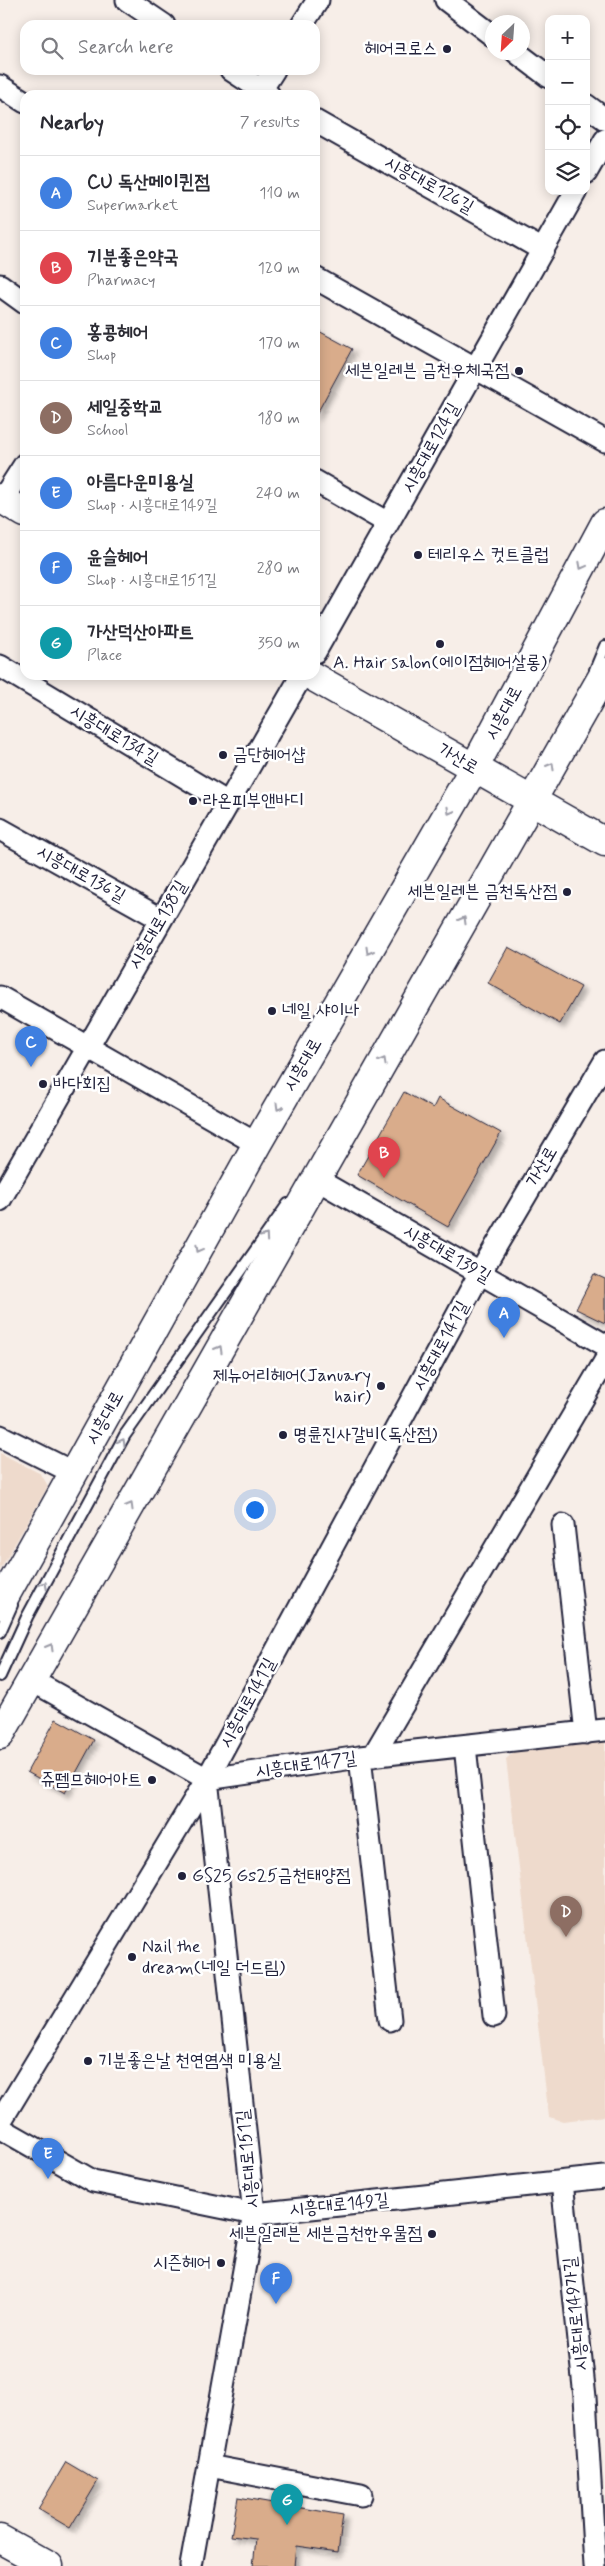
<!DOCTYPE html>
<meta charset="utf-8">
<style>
:root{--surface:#fff;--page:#f2f2f3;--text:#2b2b33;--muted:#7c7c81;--line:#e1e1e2;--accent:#d93025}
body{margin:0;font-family:Mynerve,"Poor Story",sans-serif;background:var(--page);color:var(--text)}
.controls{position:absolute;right:15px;top:15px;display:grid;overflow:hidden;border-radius:10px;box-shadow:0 2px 12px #0003}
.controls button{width:45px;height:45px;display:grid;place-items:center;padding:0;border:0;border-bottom:1px solid var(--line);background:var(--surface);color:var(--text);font:25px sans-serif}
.compass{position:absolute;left:485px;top:15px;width:45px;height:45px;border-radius:50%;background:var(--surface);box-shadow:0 2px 12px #0003;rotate:205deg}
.you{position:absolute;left:254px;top:1509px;width:18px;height:18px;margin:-12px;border:4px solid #fff;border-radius:50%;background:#1a73e8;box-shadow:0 0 0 8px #1a73e833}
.badge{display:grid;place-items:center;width:32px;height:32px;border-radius:50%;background:var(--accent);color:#fff;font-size:16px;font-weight:700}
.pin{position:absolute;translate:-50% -41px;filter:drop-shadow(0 1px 2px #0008)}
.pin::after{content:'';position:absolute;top:26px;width:18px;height:15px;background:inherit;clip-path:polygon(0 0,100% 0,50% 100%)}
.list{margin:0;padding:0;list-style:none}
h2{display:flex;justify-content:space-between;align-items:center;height:65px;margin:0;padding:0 20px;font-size:21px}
h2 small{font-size:16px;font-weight:400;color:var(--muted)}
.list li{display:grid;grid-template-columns:32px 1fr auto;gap:15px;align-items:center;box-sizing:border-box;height:75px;padding:0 20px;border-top:1px solid var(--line)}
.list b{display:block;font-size:19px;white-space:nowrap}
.list p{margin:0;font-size:16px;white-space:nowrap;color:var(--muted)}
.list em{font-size:16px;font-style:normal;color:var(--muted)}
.icon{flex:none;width:28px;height:28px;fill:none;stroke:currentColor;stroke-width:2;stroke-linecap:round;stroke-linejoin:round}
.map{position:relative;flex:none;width:605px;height:2566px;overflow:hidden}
.search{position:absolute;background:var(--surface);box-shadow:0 2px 12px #0003;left:20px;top:20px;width:300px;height:55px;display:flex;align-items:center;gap:12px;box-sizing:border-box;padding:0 18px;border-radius:15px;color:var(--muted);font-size:19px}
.panel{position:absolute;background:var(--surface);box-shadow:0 2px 12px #0003;left:20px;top:90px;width:300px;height:590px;border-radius:15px}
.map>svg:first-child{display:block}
</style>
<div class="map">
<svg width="605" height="2566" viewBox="0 0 605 2566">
<defs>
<filter id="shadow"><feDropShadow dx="4.5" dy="4.5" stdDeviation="2.5" flood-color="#0004"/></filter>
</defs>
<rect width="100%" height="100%" fill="#f7eee8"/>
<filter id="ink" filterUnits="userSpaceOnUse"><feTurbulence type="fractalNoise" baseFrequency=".02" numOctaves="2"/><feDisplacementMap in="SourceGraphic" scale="10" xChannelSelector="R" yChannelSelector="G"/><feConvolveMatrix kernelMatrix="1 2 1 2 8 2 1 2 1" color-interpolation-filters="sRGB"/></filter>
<g filter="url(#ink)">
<path fill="#eedacc" d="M0 1453 41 1474 48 1486 0 1570Z
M605 1741V2116L563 2121 549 2117 506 1759 515 1751Z"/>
<path fill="#d9ac8b" stroke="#22223b" filter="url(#shadow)" d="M315 329 352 349 315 417Z
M508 947 581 987 560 1024 488 983Z
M404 1092 433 1108 438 1098 501 1133 448 1227 357 1175Z
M594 1274 605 1279V1323L576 1309Z
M56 1719 94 1740 65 1793 27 1772Z
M66 2462 98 2481 70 2528 38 2509Z
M238 2497 343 2515 338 2552 296 2546 294 2566H253L256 2539 231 2536Z"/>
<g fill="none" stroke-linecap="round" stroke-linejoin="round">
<g stroke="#22223b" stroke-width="14">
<path id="lane" d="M595 670 605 646
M0 1632 12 1605
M0 1676 27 1617 125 1435 288 1204"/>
</g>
<g stroke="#22223b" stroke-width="25">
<path id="street" d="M127 0 164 25
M446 0 492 35
M302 25 318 0
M516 52 549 77
M231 70 269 95
M0 86 25 102
M258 95 274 70
M586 105 605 119
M315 121 543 250
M586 173 605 140
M315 278 605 441
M0 285 25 303
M315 481 388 523
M0 503 25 464
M315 652 576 191
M0 666 228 803
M0 829 161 919
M0 997 257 1144
M316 1179 605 1345
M0 1200 302 675
M0 1436 74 1473
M563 1525 586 1733
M31 1680 207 1779 360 1757 605 1730
M465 1746 494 2016
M373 1756 605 1361
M360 1757 390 2020
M0 2122 207 1779 480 1273 605 1061
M0 2128 93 2181 254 2214 605 2177
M562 2182 585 2397 595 2566
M209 2466 361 2495
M191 2566 254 2214 207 1779"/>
</g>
<g stroke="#22223b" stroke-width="31">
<path id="secondary" d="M0 498 25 513
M310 675 605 842
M0 2539 49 2566"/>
</g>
<g stroke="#22223b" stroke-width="31">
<path id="primary" d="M0 1605 257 1144 474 768 605 523
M0 1735 605 672"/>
</g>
<use href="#lane" stroke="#fff" stroke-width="10"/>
<use href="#street" stroke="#fff" stroke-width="21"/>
<use href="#secondary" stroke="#fff" stroke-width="28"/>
<use href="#primary" stroke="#fff" stroke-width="28"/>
</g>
<defs><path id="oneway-chevron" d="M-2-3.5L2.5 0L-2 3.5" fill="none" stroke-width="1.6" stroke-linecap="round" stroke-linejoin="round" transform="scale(1.25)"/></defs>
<g stroke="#9c9ca7">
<use href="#oneway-chevron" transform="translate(582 566) rotate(118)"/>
<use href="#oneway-chevron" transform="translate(551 766) rotate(-60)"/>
<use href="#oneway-chevron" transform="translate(450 811) rotate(120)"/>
<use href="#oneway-chevron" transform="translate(463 920) rotate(-60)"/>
<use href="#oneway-chevron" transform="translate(369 951) rotate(120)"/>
<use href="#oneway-chevron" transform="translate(383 1061) rotate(-60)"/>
<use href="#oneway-chevron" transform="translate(279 1107) rotate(120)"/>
<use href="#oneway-chevron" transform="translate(265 1237) rotate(-55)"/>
<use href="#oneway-chevron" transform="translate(199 1249) rotate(119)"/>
<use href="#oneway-chevron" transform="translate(219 1349) rotate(-60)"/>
<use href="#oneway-chevron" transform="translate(122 1442) rotate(-61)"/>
<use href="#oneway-chevron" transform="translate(130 1506) rotate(-60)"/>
<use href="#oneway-chevron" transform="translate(44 1585) rotate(-62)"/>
<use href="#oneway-chevron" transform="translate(50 1647) rotate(-60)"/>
</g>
</g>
<g fill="#22223b" stroke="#fff" stroke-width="2">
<circle cx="447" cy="49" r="5"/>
<circle cx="519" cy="371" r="5"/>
<circle cx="418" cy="555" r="5"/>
<circle cx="440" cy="644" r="5"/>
<circle cx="223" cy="755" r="5"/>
<circle cx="193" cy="801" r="5"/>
<circle cx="567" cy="892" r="5"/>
<circle cx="272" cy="1011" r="5"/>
<circle cx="43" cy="1084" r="5"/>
<circle cx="381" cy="1386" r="5"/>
<circle cx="283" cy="1435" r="5"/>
<circle cx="152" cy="1780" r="5"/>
<circle cx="182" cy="1876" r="5"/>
<circle cx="132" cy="1957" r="5"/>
<circle cx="88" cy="2061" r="5"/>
<circle cx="432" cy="2234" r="5"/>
<circle cx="221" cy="2263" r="5"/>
</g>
<g text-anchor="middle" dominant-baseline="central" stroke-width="5" stroke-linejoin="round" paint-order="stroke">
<g font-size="18" fill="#22223b" stroke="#fff" text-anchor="start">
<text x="437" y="49" text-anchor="end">헤어크로스</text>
<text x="509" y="371" text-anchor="end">세븐일레븐 금천우체국점</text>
<text x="428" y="555">테리우스 컷트클럽</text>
<text x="440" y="663" text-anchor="middle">A. Hair salon(에이점헤어살롱)</text>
<text x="233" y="755">금단헤어샵</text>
<text x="203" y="801">라온피부앤바디</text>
<text x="557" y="892" text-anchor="end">세븐일레븐 금천독산점</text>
<text x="282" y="1011">네일 샤이나</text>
<text x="53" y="1084">바다회집</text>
<text x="371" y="1376" text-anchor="end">제뉴어리헤어(January<tspan x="371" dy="21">hair)</tspan></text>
<text x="293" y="1435">명륜진사갈비(독산점)</text>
<text x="142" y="1780" text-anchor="end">쥬뗌므헤어아트</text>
<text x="192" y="1876">GS25 Gs25금천태양점</text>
<text x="142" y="1947">Nail the<tspan x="142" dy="21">dream(네일 더드림)</tspan></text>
<text x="98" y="2061">기분좋은날 천연염색 미용실</text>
<text x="422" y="2234" text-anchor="end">세븐일레븐 세븐금천한우물점</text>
<text x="211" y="2263" text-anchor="end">시즌헤어</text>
</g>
<g font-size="18" fill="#22223b" stroke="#fff">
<text transform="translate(429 185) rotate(29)">시흥대로126길</text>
<text transform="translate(431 448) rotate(-61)">시흥대로124길</text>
<text transform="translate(504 713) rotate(-62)">시흥대로</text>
<text transform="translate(114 735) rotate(31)">시흥대로134길</text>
<text transform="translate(458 759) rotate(30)">가산로</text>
<text transform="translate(81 874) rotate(29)">시흥대로136길</text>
<text transform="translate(158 925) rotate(-60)">시흥대로138길</text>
<text transform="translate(303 1065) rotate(-60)">시흥대로</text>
<text transform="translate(542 1167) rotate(-60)">가산로</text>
<text transform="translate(447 1254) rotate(30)">시흥대로139길</text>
<text transform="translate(441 1346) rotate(-62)">시흥대로141길</text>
<text transform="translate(105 1418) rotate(-61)">시흥대로</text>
<text transform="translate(248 1703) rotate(-62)">시흥대로141길</text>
<text transform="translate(306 1765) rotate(-8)">시흥대로147길</text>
<text transform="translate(248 2159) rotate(-96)">시흥대로151길</text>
<text transform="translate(339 2205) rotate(-6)">시흥대로149길</text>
<text transform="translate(576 2314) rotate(-96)">시흥대로149가길</text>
</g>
</g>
</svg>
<div class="controls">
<button>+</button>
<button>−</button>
<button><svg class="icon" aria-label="locate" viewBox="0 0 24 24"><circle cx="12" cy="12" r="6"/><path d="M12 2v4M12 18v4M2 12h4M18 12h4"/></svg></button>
<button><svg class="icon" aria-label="layers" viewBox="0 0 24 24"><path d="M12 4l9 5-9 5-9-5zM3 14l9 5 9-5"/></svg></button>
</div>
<svg class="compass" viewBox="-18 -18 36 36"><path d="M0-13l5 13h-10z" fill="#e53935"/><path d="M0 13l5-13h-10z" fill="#7c7c81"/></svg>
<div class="you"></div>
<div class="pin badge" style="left:504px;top:1338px;background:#3f7fe0">A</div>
<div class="pin badge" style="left:384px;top:1178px;background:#e0444e">B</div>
<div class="pin badge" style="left:31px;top:1067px;background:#3f7fe0">C</div>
<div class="pin badge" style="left:566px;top:1937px;background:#8d6e63">D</div>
<div class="pin badge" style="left:48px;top:2179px;background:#3f7fe0">E</div>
<div class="pin badge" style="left:276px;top:2304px;background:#3f7fe0">F</div>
<div class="pin badge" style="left:287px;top:2525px;background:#0f9aa8">G</div>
<div class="search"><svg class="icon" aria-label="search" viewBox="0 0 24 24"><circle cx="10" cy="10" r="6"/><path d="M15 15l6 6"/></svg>Search here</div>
<section class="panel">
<h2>Nearby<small>7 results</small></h2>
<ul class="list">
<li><span class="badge" style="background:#3f7fe0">A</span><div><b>CU 독산메이퀸점</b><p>Supermarket</p></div><em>110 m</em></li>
<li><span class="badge" style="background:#e0444e">B</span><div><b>기분좋은약국</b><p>Pharmacy</p></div><em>120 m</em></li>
<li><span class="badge" style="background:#3f7fe0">C</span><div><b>홍콩헤어</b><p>Shop</p></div><em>170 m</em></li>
<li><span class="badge" style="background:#8d6e63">D</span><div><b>세일중학교</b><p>School</p></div><em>180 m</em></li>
<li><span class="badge" style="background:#3f7fe0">E</span><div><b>아름다운미용실</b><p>Shop · 시흥대로149길</p></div><em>240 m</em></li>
<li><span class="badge" style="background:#3f7fe0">F</span><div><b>윤슬헤어</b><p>Shop · 시흥대로151길</p></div><em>280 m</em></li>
<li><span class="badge" style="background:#0f9aa8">G</span><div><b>가산덕산아파트</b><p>Place</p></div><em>350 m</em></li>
</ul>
</section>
</div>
